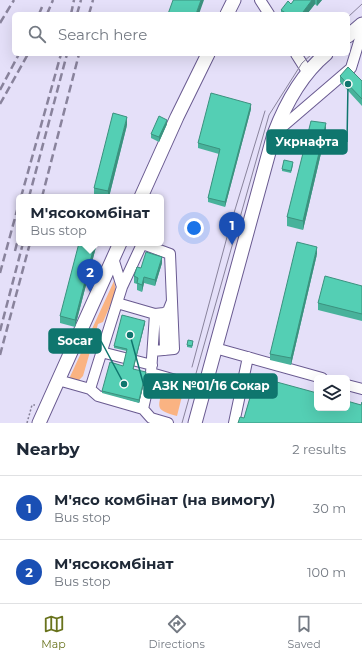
<!DOCTYPE html>
<meta charset="utf-8">
<style>
:root{--surface:#fff;--page:#f6f6f7;--text:#1f2937;--muted:#747a83;--line:#e0e1e3;--accent:#69731d}
body{margin:0;font-family:Montserrat,sans-serif;background:var(--page);color:var(--text)}
.controls{position:absolute;right:12px;bottom:12px;display:grid;overflow:hidden;border-radius:6px;box-shadow:0 4px 16px #0002}
.controls button{width:36px;height:36px;display:grid;place-items:center;padding:0;border:0;border-bottom:1px solid var(--line);background:var(--surface);color:var(--text);font:20px sans-serif}
.you{position:absolute;left:194px;top:228px;width:14px;height:14px;margin:-10px;border:3px solid #fff;border-radius:50%;background:#1a73e8;box-shadow:0 0 0 6px #1a73e833}
.badge{display:grid;place-items:center;width:26px;height:26px;border-radius:50%;background:var(--accent);color:#fff;font-size:13px;font-weight:700}
.pin{position:absolute;translate:-50% -33px;filter:drop-shadow(0 1px 2px #0008)}
.pin::after{content:'';position:absolute;top:21px;width:14px;height:12px;background:inherit;clip-path:polygon(0 0,100% 0,50% 100%)}
.popup{position:absolute;left:16px;top:194px;width:148px;height:52px;box-sizing:border-box;display:grid;place-content:center;border-radius:6px;background:var(--surface);filter:drop-shadow(0 1px 3px #0005);font-size:13px;white-space:nowrap;color:var(--muted)}
.popup b{font-size:15px;color:var(--text)}
.popup::after{content:'';position:absolute;left:50%;top:100%;margin-left:-8px;border:8px solid transparent;border-top-color:var(--surface)}
.list{margin:0;padding:0;list-style:none}
h2{display:flex;justify-content:space-between;align-items:center;height:52px;margin:0;padding:0 16px;font-size:17px}
h2 small{font-size:13px;font-weight:400;color:var(--muted)}
.list li{display:grid;grid-template-columns:26px 1fr auto;gap:12px;align-items:center;box-sizing:border-box;height:64px;padding:0 16px;border-top:1px solid var(--line)}
.list b{display:block;font-size:15px;white-space:nowrap}
.list p{margin:0;font-size:13px;white-space:nowrap;color:var(--muted)}
.list em{font-size:13px;font-style:normal;color:var(--muted)}
.icon{flex:none;width:22px;height:22px;fill:none;stroke:currentColor;stroke-width:2;stroke-linecap:round;stroke-linejoin:round}
.map{position:relative;flex:none;width:362px;height:423px;overflow:hidden}
.search{position:absolute;background:var(--surface);box-shadow:0 4px 16px #0002;left:12px;right:12px;top:12px;height:44px;display:flex;align-items:center;gap:10px;box-sizing:border-box;padding:0 14px;border-radius:6px;color:var(--muted);font-size:15px}
.sheet{height:180px;background:var(--surface)}
nav{display:flex;justify-content:space-around;align-items:center;box-sizing:border-box;height:56px;border-top:1px solid var(--line);background:var(--surface);font-size:11px;color:var(--muted)}
nav a{display:grid;justify-items:center;gap:2px}
nav .on{color:var(--accent)}
.map>svg:first-child{display:block}
</style>
<div class="map">
<svg width="362" height="423" viewBox="0 0 362 423">
<rect width="100%" height="100%" fill="#e5e0f9"/>
<path fill="#fab382" d="M114 281 116 292 103 322 98 324 83 376 78 381 69 379Z
M170 385 184 388 177 416C156 410 157 409 163 388Z"/>
<g fill="none" stroke-linecap="round" stroke-linejoin="round">
<g stroke="#695a90" stroke-width="12">
<path id="minor" d="M260 0 269 14
M296 54 308 73
M274 134 351 68 362 32
M140 243 170 254 174 349 153 351
M113 258 122 287
M117 303 155 314 164 313 168 311 172 301
M164 313 165 350
M215 348 322 378
M101 352 152 365
M151 373 204 388
M58 380 90 389 98 396 143 409 151 418 168 423
M347 385 362 389
M90 389 122 287 142 244
M143 409 151 373 155 314
M234 423 248 357"/>
</g>
<g stroke="#695a90" stroke-width="15">
<path id="major" d="M227 14 234 0
M348 36 362 24
M141 197 177 117 208 54
M39 423 120 243
M195 423 274 134C285 105 302 74 326 54"/>
</g>
<path stroke="#847f97" stroke-width="1.5" stroke-dasharray="2 2" stroke-linecap="butt" d="M27 423 32 405H35"/>
<use href="#minor" stroke="#fff" stroke-width="10"/>
<use href="#major" stroke="#fff" stroke-width="13"/>
<path stroke="#89839c" stroke-width="1" d="M348 17 362 4
M192 367 230 226 265 111
M182 423 269 115 302 63 312 54"/>
<path stroke="#89839c" stroke-width="2.5" stroke-dasharray="8 4" stroke-linecap="butt" d="M39 14 42 7
M47 14 53 0
M71 14 74 0
M77 14 81 0
M89 14 93 0
M0 23 14 0
M0 90 19 54
M0 104 28 54
M21 197 61 54
M29 197 67 54
M42 197 79 54
M15 251 19 235
M0 273 19 203
M0 331 23 243
M0 355 30 243"/>
</g>
<path fill="#48b29b" d="M294 0H322L317 6 315 4 307 14H281V10L291 4Z
M340 76 362 81V106L340 82Z
M251 109 225 207 208 202V198L219 154 198 148V143Z
M167 124 159 142 151 138V134Z
M127 125 109 197 94 196V188Z
M326 132 303 230 287 226V217Z
M293 165 291 173 282 171V169Z
M96 243V247L75 327 60 323V316Z
M317 254 291 365 270 360V354Z
M162 263 155 286 144 283 142 292 137 290V284L134 283V276L141 268Z
M362 286V321L318 310V303Z
M145 323 133 369 146 375 139 403 102 393V391L123 366 127 351 114 348V346Z
M193 343 192 348 187 347V345Z
M251 375 362 423 244 418 252 391 249 390V383Z"/>
<path fill="#3b917e" d="M201 0H204L199 14H196Z
M312 0H315V4L307 14H303V12Z
M317 0H322L317 6Z
M251 104V109L225 207V202Z
M127 117V125L109 197H108V191Z
M167 120V124L159 142V137Z
M326 123V132L303 230V221Z
M95 243H96V247L75 327V320Z
M317 247V254L291 365V358Z
M162 257V263L155 286V280Z
M144 277V283L142 292V285Z
M145 321V323L133 371V369Z
M146 372V375L139 403V400Z"/>
<path fill="#54cfb4" stroke="#3b917e" d="M173 0H201L196 14H168Z
M294 0H312L303 12 306 14H287L281 10 288 1 291 4Z
M348 67 362 81V99L340 76Z
M211 93 251 104 225 202 208 198 220 149 198 143Z
M113 113 127 117 108 191 94 188Z
M159 116 167 120 159 137 151 134Z
M311 121 326 123 303 221 287 217Z
M284 160 293 162 291 171 282 169Z
M297 242 317 247 291 358 270 354Z
M79 243H95L75 320 60 316Z
M146 252 162 257 155 280 144 277 142 285 137 283 138 278 134 276 137 267 141 268Z
M325 276 362 286V314L318 303Z
M122 315 145 321 133 369 146 372 139 400 102 391 110 362 123 366 127 349 114 346Z
M188 340 193 341 192 346 187 345Z
M251 375 317 393V408H347V401L361 405 362 402V423H238L240 417 244 418 254 384 249 383Z"/>
<path fill="none" stroke="#0f766e" stroke-width="1.5" d="M348 84L347 142M124 384L101 341M130 335L144 386"/>
<g fill="#0f766e" stroke="#fff" stroke-width="1.5">
<circle cx="348" cy="84" r="4"/>
<circle cx="124" cy="384" r="4"/>
<circle cx="130" cy="335" r="4"/>
</g>
<g fill="#0f766e" stroke="#0f766e" stroke-width="1.5">
<rect x="267" y="130" width="80" height="24" rx="4"/>
<rect x="49" y="329" width="52" height="24" rx="4"/>
<rect x="144" y="374" width="133" height="24" rx="4"/>
</g>
<g font-size="12" text-anchor="middle" font-weight="bold" fill="#fff">
<text x="307" y="146">Укрнафта</text>
<text x="75" y="345">Socar</text>
<text x="211" y="390">АЗК №01/16 Сокар</text>
</g>
</svg>
<div class="controls">
<button><svg class="icon" aria-label="layers" viewBox="0 0 24 24"><path d="M12 4l9 5-9 5-9-5zM3 14l9 5 9-5"/></svg></button>
</div>
<div class="you"></div>
<div class="pin badge" style="left:232px;top:245px;background:#1a4fb4">1</div>
<div class="pin badge" style="left:90px;top:292px;background:#1a4fb4">2</div>
<div class="popup"><b>М'ясокомбінат</b>Bus stop</div>
<div class="search"><svg class="icon" aria-label="search" viewBox="0 0 24 24"><circle cx="10" cy="10" r="6"/><path d="M15 15l6 6"/></svg>Search here</div>
</div>
<section class="sheet">
<h2>Nearby<small>2 results</small></h2>
<ul class="list">
<li><span class="badge" style="background:#1a4fb4">1</span><div><b>М'ясо комбінат (на вимогу)</b><p>Bus stop</p></div><em>30 m</em></li>
<li><span class="badge" style="background:#1a4fb4">2</span><div><b>М'ясокомбінат</b><p>Bus stop</p></div><em>100 m</em></li>
</ul>
</section>
<nav>
<a class="on"><svg class="icon" aria-label="map" viewBox="0 0 24 24"><path d="M3 6l6-2 6 2 6-2v14l-6 2-6-2-6 2zM9 4v14M15 6v14"/></svg>Map</a>
<a><svg class="icon" aria-label="directions" viewBox="0 0 24 24"><path d="M12 3l9 9-9 9-9-9zM9 14v-3h6M13 9l2 2-2 2"/></svg>Directions</a>
<a><svg class="icon" aria-label="saved" viewBox="0 0 24 24"><path d="M7 4h10v16l-5-4-5 4z"/></svg>Saved</a>
</nav>
